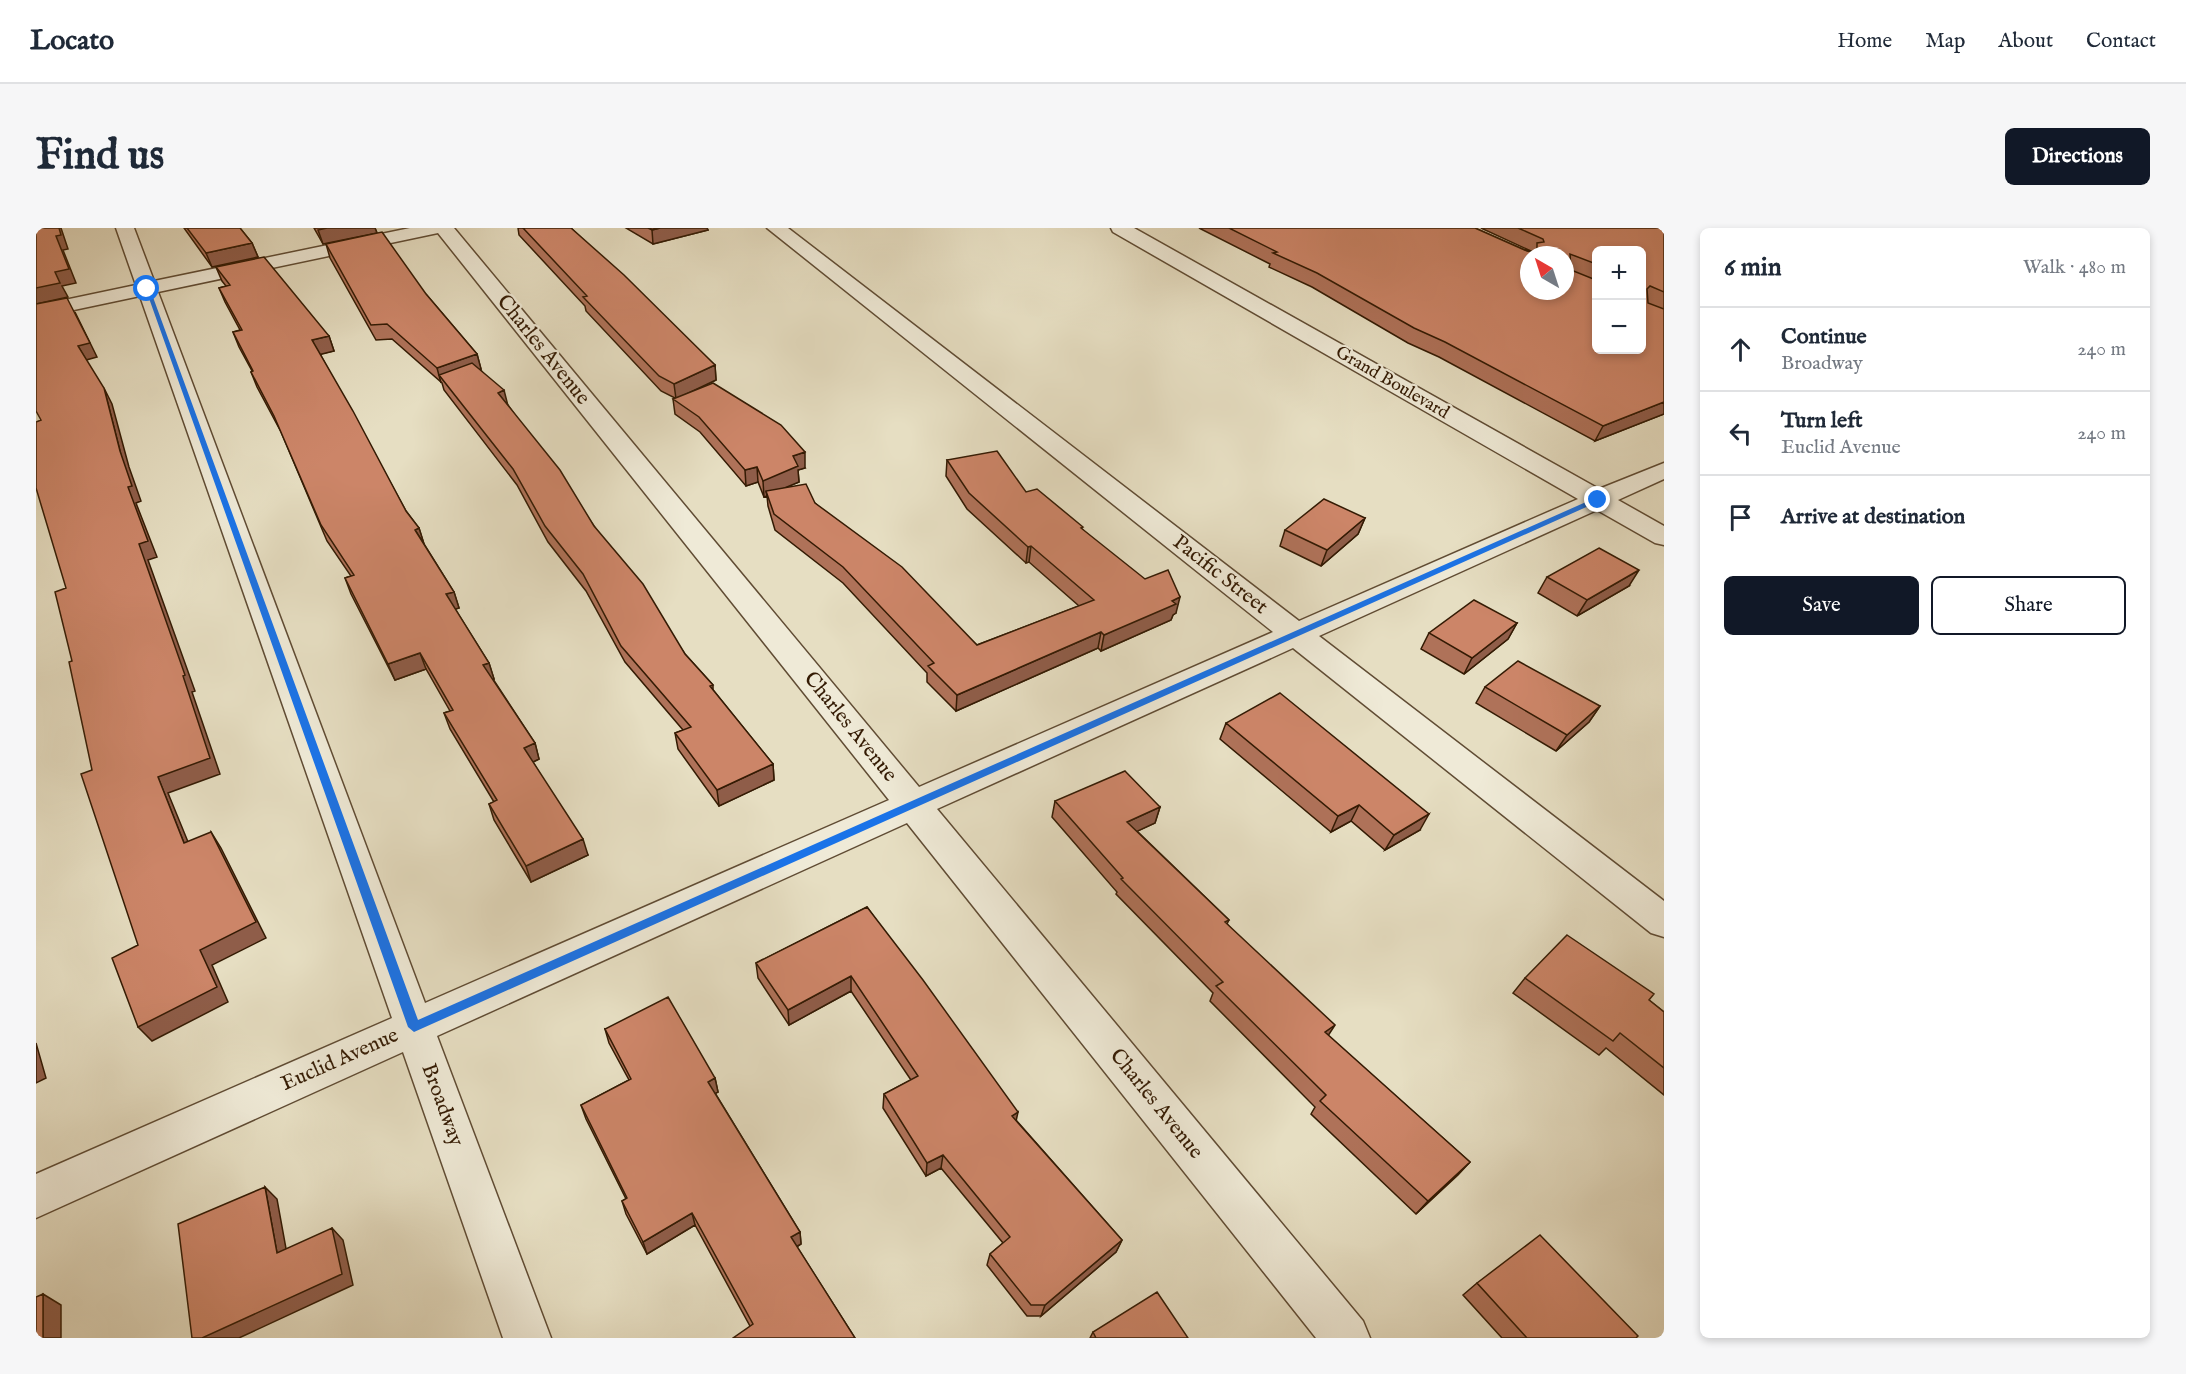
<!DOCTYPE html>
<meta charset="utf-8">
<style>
:root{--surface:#fff;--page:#f6f6f7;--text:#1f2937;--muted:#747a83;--line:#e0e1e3;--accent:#111827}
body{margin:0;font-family:"IM FELL English",serif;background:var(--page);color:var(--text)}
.controls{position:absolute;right:18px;top:18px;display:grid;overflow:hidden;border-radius:9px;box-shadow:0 3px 9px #0003}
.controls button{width:54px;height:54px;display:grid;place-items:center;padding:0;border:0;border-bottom:2px solid var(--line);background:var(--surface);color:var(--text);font:30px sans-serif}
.compass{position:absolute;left:1484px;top:18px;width:54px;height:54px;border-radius:50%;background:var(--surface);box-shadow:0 3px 9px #0003;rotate:321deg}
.stop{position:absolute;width:18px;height:18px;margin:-14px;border:4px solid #1a73e8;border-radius:50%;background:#fff}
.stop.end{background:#1a73e8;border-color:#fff;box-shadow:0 2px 6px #0008}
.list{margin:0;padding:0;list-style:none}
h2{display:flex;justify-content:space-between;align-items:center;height:78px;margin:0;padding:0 24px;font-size:26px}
h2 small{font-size:20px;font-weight:400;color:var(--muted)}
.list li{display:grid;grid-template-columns:39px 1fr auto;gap:18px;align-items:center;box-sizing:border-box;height:84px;padding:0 24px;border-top:2px solid var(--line)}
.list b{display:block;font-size:22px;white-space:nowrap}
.list p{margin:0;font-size:20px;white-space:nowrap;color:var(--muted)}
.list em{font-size:20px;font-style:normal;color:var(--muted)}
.actions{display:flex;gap:12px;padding:18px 24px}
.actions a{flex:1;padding:14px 0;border:2px solid var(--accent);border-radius:9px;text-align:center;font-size:21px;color:var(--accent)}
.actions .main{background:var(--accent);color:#fff}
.icon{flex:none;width:33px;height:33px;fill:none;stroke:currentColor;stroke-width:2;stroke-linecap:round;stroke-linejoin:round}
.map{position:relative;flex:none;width:1628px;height:1110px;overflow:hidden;border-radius:9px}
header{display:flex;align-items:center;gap:36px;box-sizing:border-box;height:84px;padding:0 30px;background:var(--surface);border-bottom:2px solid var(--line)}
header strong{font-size:28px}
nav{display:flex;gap:33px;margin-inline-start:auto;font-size:21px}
.intro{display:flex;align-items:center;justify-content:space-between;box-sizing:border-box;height:144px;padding:0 36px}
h1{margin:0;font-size:42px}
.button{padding:15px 27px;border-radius:9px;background:var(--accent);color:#fff;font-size:21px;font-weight:700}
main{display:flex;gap:36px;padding:0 36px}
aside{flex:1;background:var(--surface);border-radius:9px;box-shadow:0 3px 9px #0003}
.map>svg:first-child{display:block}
</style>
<header>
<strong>Locato</strong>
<nav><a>Home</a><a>Map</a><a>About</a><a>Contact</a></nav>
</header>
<div class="intro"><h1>Find us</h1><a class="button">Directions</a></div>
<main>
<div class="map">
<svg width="1628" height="1110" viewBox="0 0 1628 1110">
<rect width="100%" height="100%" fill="#e6dec2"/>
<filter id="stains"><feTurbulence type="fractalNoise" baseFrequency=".00333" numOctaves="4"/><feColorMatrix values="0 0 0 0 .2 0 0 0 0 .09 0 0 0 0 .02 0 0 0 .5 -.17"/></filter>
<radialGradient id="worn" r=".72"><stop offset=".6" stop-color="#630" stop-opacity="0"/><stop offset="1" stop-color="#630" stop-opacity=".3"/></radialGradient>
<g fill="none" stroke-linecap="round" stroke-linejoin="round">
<g stroke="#604c34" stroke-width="3">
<path id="street" d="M80 0H98L118 53 374 0H418L883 559 1237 404 731 0H752L1263 393 1542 271 1077 4 1075 0H1098L1563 261 1628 235V251L1582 272 1628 298V317L1619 315 1561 282 1283 408 1628 673V709L1615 705 1257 420 901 581 1327 1093 1334 1110H1280L871 595 401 808 515 1110H467L367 824 0 990V946L356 790 104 68 0 90V78L100 57ZM402 5 853 572 389 775 122 64Z"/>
</g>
<use href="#street" fill="#efead7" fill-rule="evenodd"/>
</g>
<path fill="#af7259" stroke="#341b04" stroke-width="1.5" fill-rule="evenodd" d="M148 0H204L216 15 222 29 176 39Z
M278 0H339L341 5 287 16Z
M482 0H535L679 137 680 152 661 161 769 240 762 242 763 254 750 259 779 275 941 417 1043 378 993 334 990 335 931 281 910 248 911 232 990 264 1046 301 1140 385 1137 387 1135 392 1065 423 1062 420 920 483 891 454V445L807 355 739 302 732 278 731 268 728 269 722 254 710 258 664 204 639 186 637 171 639 170 625 163 550 83 549 78 483 7Z
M590 0H671L672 2 617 16Z
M1163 0H1439L1491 23 1497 24 1445 0H1628V186L1559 213 1403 129 1372 115 1276 59 1233 39 1234 36ZM1560 22H1605L1560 122Z
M290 16 390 66 441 126 445 141H444L472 177 649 426 677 457V462L737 536 738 552 683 578 642 521 639 505 647 502 589 434 550 363 512 314 481 257 408 162 406 155 356 111 340 112 294 30Z
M180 39 293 108 298 123 284 126 370 283 383 300 388 316 418 364 423 380 419 381 453 435 458 451H457L499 515 503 531 497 534 552 627 495 654 458 592 453 576 458 574 414 501 408 485 414 483 390 441 359 452 315 366 309 350 315 348 291 313 245 204 221 159 215 144 216 143 203 119 197 104 204 102 189 74 183 60 190 58 186 53Z
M1329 290 1322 306 1285 338 1244 318 1249 302Z
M1511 349 1593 358 1541 388 1502 365Z
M1481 395 1472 411 1428 446 1385 421 1393 405Z
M1449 459 1564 478 1553 494 1520 523 1440 475Z
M1190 495 1384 602 1349 622 1315 593 1295 604 1184 511Z
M1019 573 1124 579 1119 595 1101 603 1193 692 1191 696 1292 808 1434 934 1380 986 1275 886 1279 879 1174 773 1177 765 1080 666 1081 664 1016 589Z
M831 679 980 892 1086 1012 1080 1024 1005 1088H991L951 1037 954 1026 967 1015 905 940 890 948 847 880 848 866 875 852 815 763 753 797 722 750 720 735Z
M1489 750 1613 772 1628 784V867L1570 820 1563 827 1477 765Z
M569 801 679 850 682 864 679 865 764 1004 765 1016 761 1019 819 1110 714 1098 659 997 611 1026 590 986 586 973 590 971 550 891 545 877 593 852 573 815Z
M1441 1055 1600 1110H1466L1427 1067Z
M1057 1104 1152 1110H1054Z"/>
<path fill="#8f5d49" stroke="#341b04" stroke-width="1.5" d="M23 0H25L32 21 27 22 40 55 26 58 32 69 0 76V60L19 44 20 8Z
M291 0H339L341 5 287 16 282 2Z
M624 0H671L672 2 617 16 616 2Z
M216 15 222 29 176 39 170 25Z
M39 84 61 129 50 132 42 118Z
M293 108 298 123 282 127 276 112Z
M441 126 445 141 409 153 403 147 405 155 401 140Z
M679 137 680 152 640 171 638 156Z
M68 160 76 176 93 239 105 273 100 275 121 329 112 332 159 463 156 464 184 546 132 565 159 631 148 615 122 549 103 316 84 223Z
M468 162 472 178 462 165Z
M1628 174V186L1559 213 1567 198Z
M769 224V240L762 242 763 254 732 267 730 263 731 268 728 269 727 253 757 228Z
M721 239 722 254 710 258 709 242Z
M1329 290 1322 306 1285 338 1291 322Z
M383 300 388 316 379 302Z
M995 318 993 334 990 335 992 319Z
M1603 342 1593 358 1541 388 1551 372Z
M418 364 423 380 416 382 410 366Z
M1144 369 1140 385 1137 387 1135 392 1065 423 1068 407Z
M1481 395 1472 411 1428 446 1436 430Z
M1065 404 1062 420 920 483 921 467Z
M384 425 390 441 359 452 352 436Z
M453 435 458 451 452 453 447 437Z
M1564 478 1553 494 1520 523 1531 507Z
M499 515 503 531 493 536 488 520Z
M737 536 738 552 683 578 681 562Z
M1323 577 1315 593 1295 604 1302 588Z
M1124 579 1119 595 1087 610 1091 594Z
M1393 586 1384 602 1349 622 1358 607Z
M175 604 185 620 230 710 176 737 192 774 116 813 102 799 164 722Z
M547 611 552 627 495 654 490 638Z
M815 748V763L753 797 752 782Z
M1299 797 1290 811 1289 804Z
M0 815 10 850 0 855Z
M679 850 682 864 675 868 672 854Z
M982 884 979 898 976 888Z
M907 927 905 940 890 948 891 935Z
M1434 934 1422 947 1380 986 1392 973Z
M229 959 241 971 253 1037 241 1025Z
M656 985 659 997 611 1026 607 1014Z
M296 1000 307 1012 317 1057 203 1110H166Z
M764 1004 765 1016 756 1021 755 1009Z
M1086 1012 1080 1024 1005 1088 1009 1077Z
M7 1066 25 1077V1110H7Z"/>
<path fill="#cc8568" stroke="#341b04" stroke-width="1.5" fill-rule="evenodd" d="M0 0H23L25 7 20 8 33 41 19 44 24 55 0 60Z
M151 0H204L216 15 170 25Z
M487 0H535L588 47 679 137 638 156 623 148 547 69 551 68Z
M612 0H624L616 2Z
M1193 0H1439L1491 23 1501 25V15L1508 14 1507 11 1482 0H1628V64L1614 58 1611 61 1612 75 1628 81V174L1567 198 1409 114 1378 100 1281 45 1237 25 1241 24ZM1560 22H1605V122H1560V52L1535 42 1534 26 1560 36ZM1493 27H1529V63H1493Z
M346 4 390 66 441 126 401 140 351 96 335 97 290 16Z
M228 29 293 108 276 112 317 183 370 283 383 300 379 302 418 364 410 366 453 435 447 437 499 515 488 520 547 611 490 638 453 576 461 572 408 485 417 482 384 425 352 436 309 350 318 347 285 297 238 188 215 144 217 143 197 104 206 102 183 60 194 57 180 39Z
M31 70 54 115 42 118 68 160 84 223 96 258 92 259 112 313 103 316 149 447 147 448 174 530 122 549 148 615 175 604 220 694 164 722 181 759 102 799 76 730 102 717 45 546 56 542 33 434 36 433 19 364 30 360 0 260V194L5 192 0 183V76Z
M436 135 468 162 462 165 524 242 558 298 607 356 649 426 677 457 674 458 737 536 681 562 639 505 655 499 585 418 547 346 509 298 477 241 403 147Z
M677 155 745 197 769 224 757 228 762 238 727 253 721 239 709 242 663 189 637 171Z
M961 223 990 264 1001 261 1047 299 1045 300 1109 351 1132 342 1144 369 1136 373 1140 376 1068 407 1065 404 921 467 892 438 898 435 807 339 738 286 730 263 770 256 779 275 866 339 941 417 1058 372 995 318 992 319 933 265 911 232Z
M1288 271 1329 290 1291 322 1249 302Z
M1563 320 1603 342 1551 372 1511 349Z
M1438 372 1481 395 1436 430 1393 405Z
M1482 433 1564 478 1531 507 1449 459Z
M1244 465 1393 586 1358 607 1323 577 1302 588 1190 495Z
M1089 543 1124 579 1091 594 1193 692 1189 694 1299 797 1289 804 1434 934 1392 973 1284 873 1290 867 1180 758 1187 754 1085 651 1087 650 1019 573Z
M831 679 887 752 982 884 976 888 1086 1012 1009 1077H995L954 1026 974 1009 907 927 891 935 848 866 882 848 815 748 752 782 720 735Z
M1531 707 1618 766 1613 772 1628 784V840L1584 805 1577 813 1489 750Z
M632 769 679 850 672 854 764 1004 755 1009 819 1110H697L717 1096 656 985 607 1014 586 973 591 970 545 877 595 851 569 801Z
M229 959 241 1025 296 1000 306 1046 166 1110H156L142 996Z
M1504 1007 1602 1108 1600 1110H1491L1441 1055Z
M1121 1064 1152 1110H1060L1057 1104Z
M7 1066V1110H0V1069Z"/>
<path fill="#1a73e8" d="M109 59 114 61 382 792 1559 270 1566 272 378 804 372 799Z"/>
<g text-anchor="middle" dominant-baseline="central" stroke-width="4.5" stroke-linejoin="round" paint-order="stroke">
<g font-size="18" fill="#341b04" stroke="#efead7">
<text transform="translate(1356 155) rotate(30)">Grand Boulevard</text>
</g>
<g font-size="21" fill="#341b04" stroke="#efead7">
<text transform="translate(507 122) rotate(51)">Charles Avenue</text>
<text transform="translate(1184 347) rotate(38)">Pacific Street</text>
<text transform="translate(814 499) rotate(51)">Charles Avenue</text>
<text transform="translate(304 832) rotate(-24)">Euclid Avenue</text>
<text transform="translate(1120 876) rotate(51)">Charles Avenue</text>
<text transform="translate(406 877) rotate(70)">Broadway</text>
</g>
</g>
<rect width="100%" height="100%" filter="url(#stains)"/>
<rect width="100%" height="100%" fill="url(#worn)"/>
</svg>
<div class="controls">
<button>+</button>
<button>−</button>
</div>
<svg class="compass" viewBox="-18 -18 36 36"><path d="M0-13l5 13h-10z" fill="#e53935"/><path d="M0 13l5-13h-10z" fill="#747a83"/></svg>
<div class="stop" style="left:111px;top:61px"></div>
<div class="stop end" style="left:1562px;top:272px"></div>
</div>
<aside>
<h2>6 min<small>Walk · 480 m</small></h2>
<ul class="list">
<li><svg class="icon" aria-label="ahead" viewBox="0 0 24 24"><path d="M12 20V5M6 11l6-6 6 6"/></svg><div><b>Continue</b><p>Broadway</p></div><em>240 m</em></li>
<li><svg class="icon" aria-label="left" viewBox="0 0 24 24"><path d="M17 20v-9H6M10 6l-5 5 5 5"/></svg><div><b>Turn left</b><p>Euclid Avenue</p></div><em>240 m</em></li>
<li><svg class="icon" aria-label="arrive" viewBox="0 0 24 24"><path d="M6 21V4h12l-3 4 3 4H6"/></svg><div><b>Arrive at destination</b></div></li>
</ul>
<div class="actions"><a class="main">Save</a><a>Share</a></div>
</aside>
</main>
